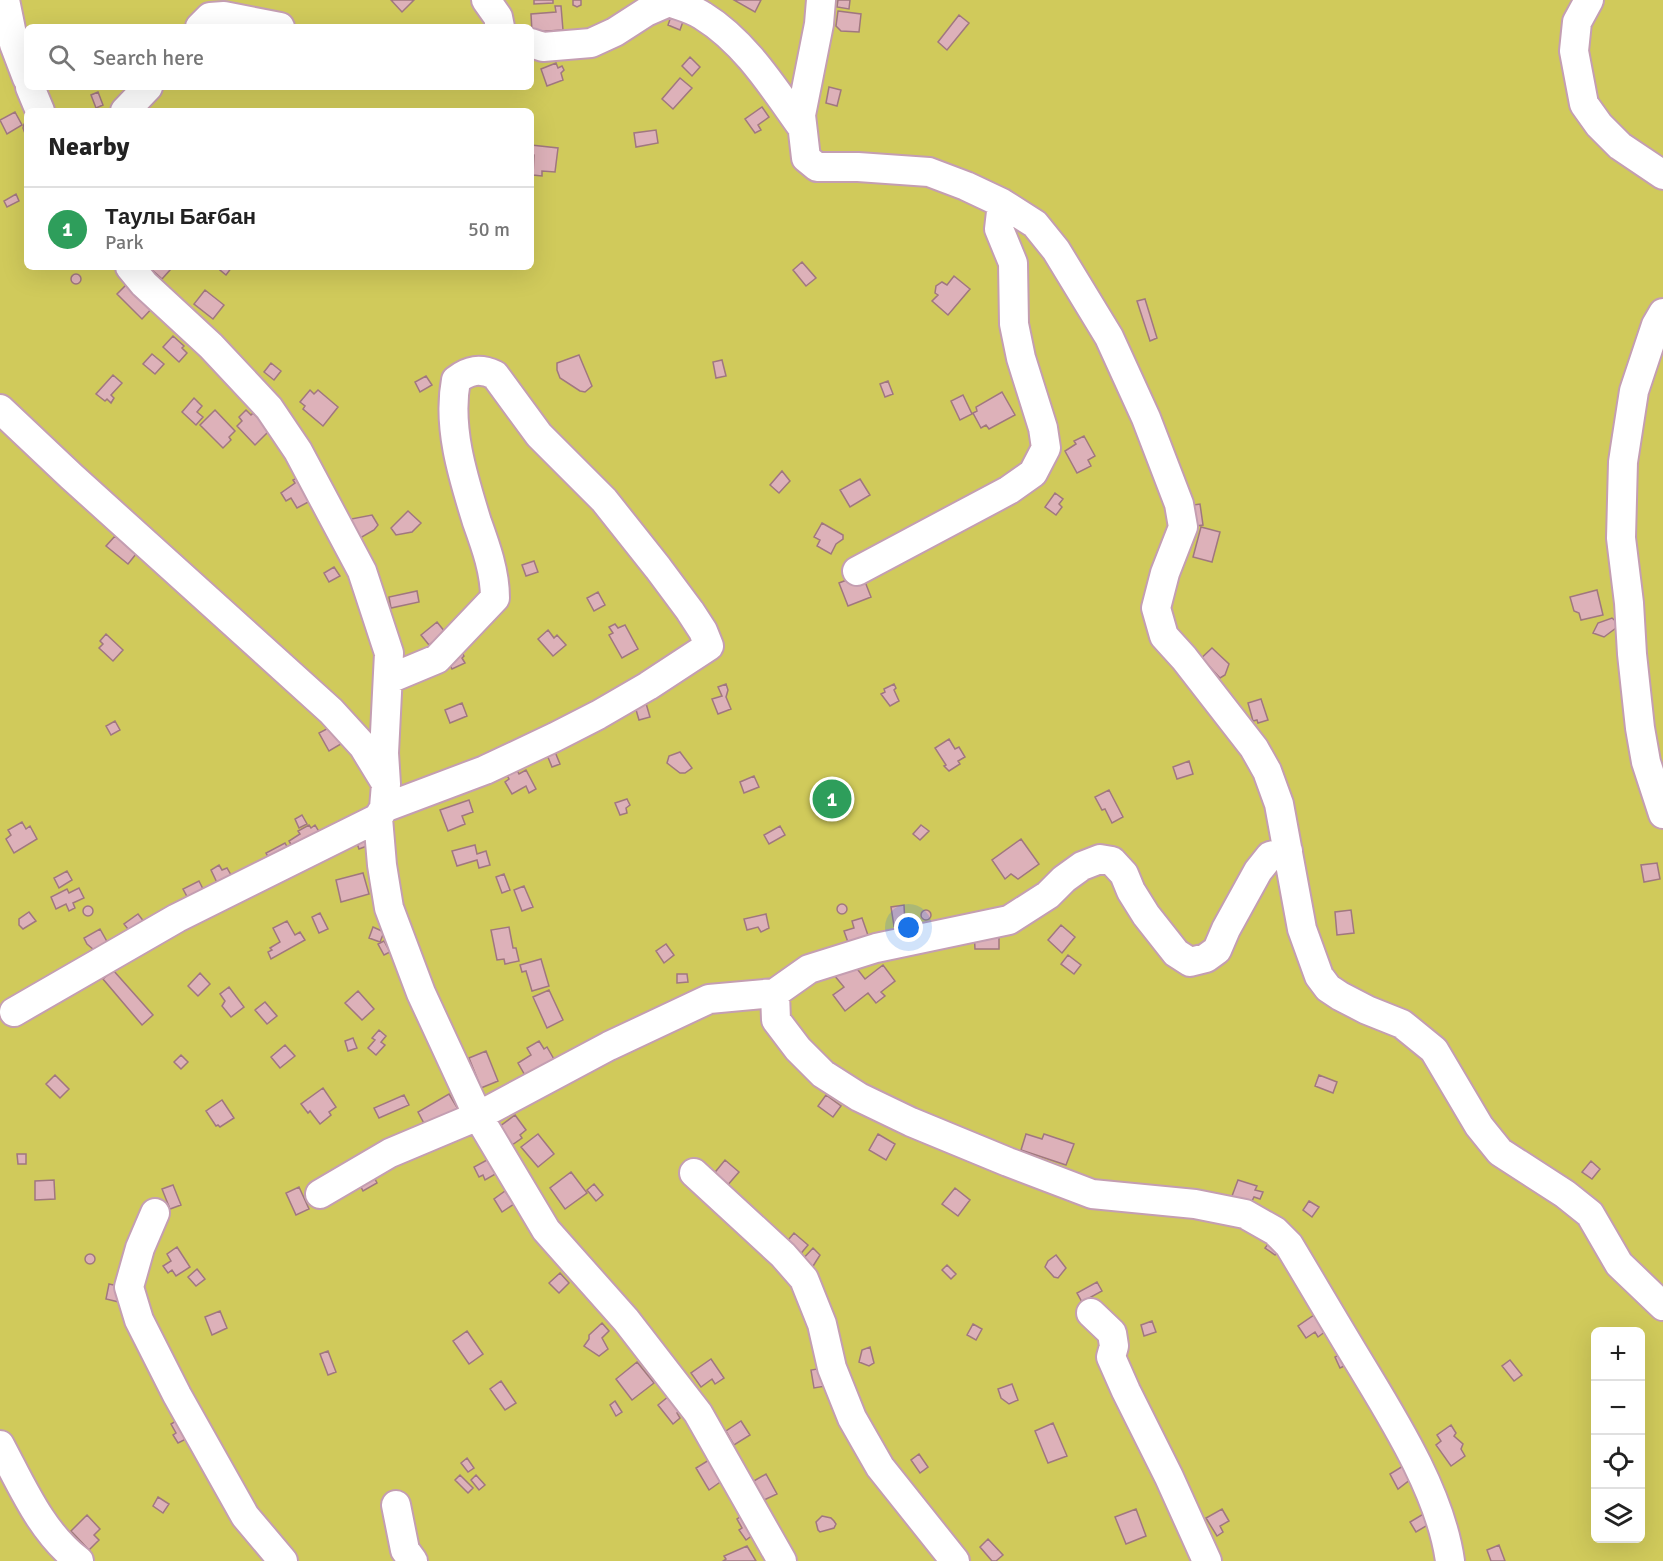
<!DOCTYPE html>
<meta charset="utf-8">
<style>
:root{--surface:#fff;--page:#f6f6f6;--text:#222;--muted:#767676;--line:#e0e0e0;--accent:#37715b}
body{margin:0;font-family:Signika,sans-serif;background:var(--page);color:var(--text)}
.controls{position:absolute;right:18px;bottom:18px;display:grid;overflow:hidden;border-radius:9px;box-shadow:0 6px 24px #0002}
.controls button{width:54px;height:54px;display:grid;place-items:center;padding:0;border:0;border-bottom:2px solid var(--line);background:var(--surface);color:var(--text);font:30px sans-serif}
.you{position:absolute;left:909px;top:928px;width:21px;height:21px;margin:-15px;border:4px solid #fff;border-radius:50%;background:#1a73e8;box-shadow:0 0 0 9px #1a73e833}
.badge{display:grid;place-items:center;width:39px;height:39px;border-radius:50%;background:var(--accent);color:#fff;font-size:20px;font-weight:700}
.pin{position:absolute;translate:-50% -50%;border:3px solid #fff;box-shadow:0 2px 6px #0006}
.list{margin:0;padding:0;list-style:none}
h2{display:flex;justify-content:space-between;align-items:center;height:78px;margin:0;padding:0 24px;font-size:26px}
h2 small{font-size:20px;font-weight:400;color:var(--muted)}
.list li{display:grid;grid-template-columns:39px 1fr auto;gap:18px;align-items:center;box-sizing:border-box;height:84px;padding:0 24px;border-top:2px solid var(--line)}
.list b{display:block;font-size:22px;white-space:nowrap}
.list p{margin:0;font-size:20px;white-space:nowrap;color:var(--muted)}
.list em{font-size:20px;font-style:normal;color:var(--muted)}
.icon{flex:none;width:33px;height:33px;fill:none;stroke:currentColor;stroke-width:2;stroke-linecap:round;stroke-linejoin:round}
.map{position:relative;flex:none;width:1663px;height:1561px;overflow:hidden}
.search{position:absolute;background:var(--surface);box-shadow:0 6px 24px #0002;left:24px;top:24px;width:510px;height:66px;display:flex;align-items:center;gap:15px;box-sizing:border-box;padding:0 21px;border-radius:9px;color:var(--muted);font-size:22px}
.panel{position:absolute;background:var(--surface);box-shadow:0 6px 24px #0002;left:24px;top:108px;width:510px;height:162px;border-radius:9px}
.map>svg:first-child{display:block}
</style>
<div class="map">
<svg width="1663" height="1561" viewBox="0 0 1663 1561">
<rect width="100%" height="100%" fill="#fddced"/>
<path fill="#d0ca5b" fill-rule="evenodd" d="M0 0H1663V1561H0ZM27 27H531V87H27ZM27 111H531V267H27ZM1596 1332H1640V1538H1596Z"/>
<path fill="#ddb1b9" stroke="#a0777f" stroke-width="1.5" d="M391 0H414L402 12Z
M534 0H553V3L534 4Z
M573 0H581V5L577 7 573 5Z
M734 0H761L755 12Z
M838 0H850L849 9 837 7Z
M555 6H561L563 30 532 32 531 14 556 12Z
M673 11 685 16 680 30 668 25Z
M838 11 861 14 859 32 841 31 836 26Z
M959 15 969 23 947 50 938 42Z
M690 57 700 67 692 76 682 66Z
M556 63 558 68 562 66 564 70 561 73 563 80 547 86 541 69Z
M680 78 692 88 673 109 662 99Z
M829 87 841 90 837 106 826 103Z
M98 92 103 105 96 108 91 95Z
M762 107 769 117 758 125 761 130 755 133 745 119Z
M15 112 22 125 7 134 0 120Z
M27 123V139L23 128 24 124Z
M656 130 658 143 636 147 634 133Z
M531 145 558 148 555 172 542 171V176L533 175 534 155 531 154Z
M16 194 19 201 7 207 4 201Z
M802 262 816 278 806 286 793 270Z
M149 267H166L170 270 162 279Z
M222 267H232L226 275 220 270Z
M71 279a5 5 0 1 1 10 0a5 5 0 1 1-10 0Z
M954 276 970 289 948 315 932 301 938 295 935 293 936 286 942 282 947 285Z
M127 284 155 305 142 319 117 294Z
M205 290 224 305 213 319 194 304Z
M1145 299 1157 338 1150 341 1137 301Z
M173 336 184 346 182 348 187 353 179 362 163 347Z
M152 354 164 364 155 374 143 364Z
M579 355 592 386 585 392 580 391 560 378 557 370V363Z
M722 360 726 376 716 378 713 362Z
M271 363 281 371 274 380 264 372Z
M113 375 122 383 111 395 114 398 111 403 107 399 105 401 96 394Z
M426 376 432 385 420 392 415 382Z
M888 381 893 394 885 397 880 384Z
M310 390 314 394 318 390 338 407 323 426 303 409 305 406 300 402Z
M1002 392 1015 415 989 429 986 425 981 428 973 413 977 411 976 407Z
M963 395 972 414 960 420 951 401Z
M194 398 202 406 197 412 203 417 196 425 182 412Z
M215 410 235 431 229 437 231 440 223 448 200 425Z
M246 410 251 415 253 413 270 430 255 445 237 426 242 421 239 417Z
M1084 436 1095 456 1088 460 1091 466 1077 473 1065 451 1076 444 1074 441Z
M782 471 790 481 779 493 770 485Z
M301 476 314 499 297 508 291 498 286 501 281 493 295 483 293 480Z
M860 479 870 495 850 507 840 490Z
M1055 493 1063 499 1059 504 1062 507 1056 515 1045 507Z
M1200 504 1203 525 1189 527 1187 506Z
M408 511 421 523 412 532 396 535 391 528Z
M372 515 378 525 374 530 355 541 346 520Z
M822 523 843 535V539L836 544 831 554 817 546 820 540 814 537Z
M1201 527 1220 532 1212 562 1193 557Z
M115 536 136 554 128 564 106 546Z
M534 561 538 572 526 576 522 565Z
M334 567 340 576 329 582 324 573Z
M862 574 871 597 848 606 839 583Z
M1597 590 1603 615 1581 620 1579 613 1574 611 1570 597Z
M417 591 419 602 391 608 389 597Z
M598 592 605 605 594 611 587 598Z
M1612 618 1620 625 1604 637 1593 633 1598 623Z
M437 622 445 632 429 645 421 635Z
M615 624 618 628 625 625 638 649 622 658 609 635 613 633 609 627Z
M548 630 554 638 557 635 566 645 553 656 538 639Z
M106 634 123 650 113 661 99 648 103 644 100 641Z
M1212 648 1229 664 1225 675 1220 678 1209 666 1203 672 1195 664Z
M460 649 464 656 462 658 465 663 452 669 446 657Z
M726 684 728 690 726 697 731 709 718 714 712 699 722 696 718 687Z
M894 684 896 688 894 690 899 701 890 706 881 694 885 692 884 689Z
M1261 699 1268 720 1258 723 1257 720 1253 721 1248 703Z
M645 700 650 717 639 720 634 703Z
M462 703 467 716 450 723 445 710Z
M115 721 120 730 111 735 106 726Z
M336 724 346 741 329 751 319 733Z
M949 739 955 749 959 747 965 757 958 761 960 764 949 771 944 766 946 765 935 748Z
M553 747 560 764 552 767 545 750Z
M680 752 692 768 685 773H680L667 763 669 756Z
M1189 761 1193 774 1177 779 1173 767Z
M517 770 519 774 526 770 536 789 529 793 526 786 512 794 505 782 509 779 507 775Z
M754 776 759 787 744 793 740 782Z
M1109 790 1123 817 1112 823 1105 809 1102 810 1095 797Z
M627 799 630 805 626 808 627 813 620 815 615 803Z
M469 800 473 812 462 816 465 824 448 831 440 810Z
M302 815 307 824 299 828 295 819Z
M22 822 26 829 30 826 37 839 14 853 6 839 11 835 8 830Z
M309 825 311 828 315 825 323 838 296 853 289 841 300 834 298 831Z
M921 825 929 831 920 840 913 834Z
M780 826 785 835 769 844 764 835Z
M371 831 375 843 359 849 355 838Z
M1021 839 1039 864 1018 879 1011 874 1005 879 992 860Z
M285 843 291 854 272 864 266 853Z
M475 845 477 854 486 851 490 865 479 868 477 860 457 866 452 851Z
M1657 863 1660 879 1644 882 1641 865Z
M219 865 222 870 227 868 235 882 221 891 211 870Z
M67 871 72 880 59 888 54 878Z
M363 873 369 894 341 902 336 880Z
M504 874 510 890 502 893 496 877Z
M199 881 205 893 190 902 183 889Z
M524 886 533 907 522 911 514 890Z
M79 888 84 898 73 903 75 908 69 911 66 904 56 909 51 897 67 889 69 893Z
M837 909a5 5 0 1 1 10 0a5 5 0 1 1-10 0Z
M904 905 905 924 894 926 891 907Z
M83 911a5 5 0 1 1 10 0a5 5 0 1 1-10 0Z
M1351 910 1354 933 1337 935 1335 912Z
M921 915a5 5 0 1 1 10 0a5 5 0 1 1-10 0Z
M29 912 36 921 23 929 19 925V919Z
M320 913 328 929 319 933 312 917Z
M138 914 145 923 131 933 124 924Z
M766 914 769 928 761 932 758 927 747 930 744 919Z
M862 918 870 941 850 948 844 931 854 928 852 921Z
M287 921 295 935 300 932 305 940 271 959 268 952 272 950 270 948 280 942 273 928Z
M1061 925 1075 937 1062 953 1048 940Z
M373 927 384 932 380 942 369 938Z
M509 927 513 948H516L519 961 505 964 504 959 497 960 491 930Z
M100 929 110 947 94 950 87 944 84 938Z
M974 932H999V949H975Z
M384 941 390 952 384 955 378 944Z
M666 944 674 955 664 963 656 951Z
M1068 955 1081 965 1074 974 1061 964Z
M541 959 549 986 532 991 526 971 522 972 520 965Z
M851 961 865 979 883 965 895 981 881 992 885 996 876 1003 868 993 845 1011 833 995 844 987 834 975Z
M113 970 153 1015 142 1025 103 979Z
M200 973 210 984 198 996 188 986Z
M677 974H687L688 982 677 983Z
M229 987 244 1007 231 1017 222 1006 225 1001 220 994Z
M549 990 563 1020 547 1028 533 997Z
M358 991 374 1009 362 1020 345 1003Z
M265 1002 277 1016 267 1024 255 1010Z
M379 1030 386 1036 381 1042 385 1045 376 1055 368 1048 375 1040 372 1038Z
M353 1038 357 1048 348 1051 345 1041Z
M539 1041 544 1049 547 1047 555 1061 526 1077 518 1063 531 1055 527 1048Z
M285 1045 295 1056 280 1068 271 1057Z
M486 1051 498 1081 481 1088 469 1058Z
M181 1055 188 1062 181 1069 174 1062Z
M55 1075 69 1089 60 1098 46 1084Z
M1319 1075 1337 1082 1333 1093 1315 1086Z
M323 1088 336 1107 329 1112 331 1115 320 1124 310 1111 308 1113 301 1104Z
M449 1094 458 1109 426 1127 418 1112Z
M404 1095 409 1105 379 1118 374 1108Z
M826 1095 841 1106 833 1117 818 1106Z
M222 1100 234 1118 220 1127 218 1125 216 1126 206 1111Z
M515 1115 526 1130 520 1135 522 1138 512 1145 499 1127Z
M538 1134 554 1154 538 1167 521 1147Z
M878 1134 895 1144 886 1160 869 1150Z
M1026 1134 1042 1139 1044 1134 1074 1144 1066 1165 1021 1150Z
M17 1154H26V1164H18Z
M498 1154 506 1168 485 1180 483 1175 479 1177 474 1167Z
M725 1160 739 1172 726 1187 712 1176Z
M1591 1161 1600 1169 1592 1179 1582 1172Z
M371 1171 377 1183 363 1191 357 1179Z
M571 1172 587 1193 565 1209 550 1188Z
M54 1180 55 1199 35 1200V1181Z
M1238 1180 1257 1186 1255 1190 1263 1192 1260 1199 1254 1197 1251 1203 1232 1196Z
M594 1184 603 1195 596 1201 587 1190Z
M173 1185 181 1205 170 1209 162 1189Z
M299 1187 309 1209 296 1215 286 1193Z
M955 1188 970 1200 958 1216 942 1204Z
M505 1191 514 1204 502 1212 494 1199Z
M1309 1201 1319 1207 1312 1217 1303 1210Z
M794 1233 808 1245 798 1257 784 1245Z
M1272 1239 1279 1249 1275 1255 1265 1248Z
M177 1247 190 1267 176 1276 172 1270 168 1273 163 1266 171 1261 167 1254Z
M813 1248 820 1255 810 1271 800 1262Z
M85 1259a5 5 0 1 1 10 0a5 5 0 1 1-10 0Z
M1056 1255 1066 1268 1058 1278 1054 1277 1045 1267 1048 1261Z
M947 1265 956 1274 951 1279 942 1270Z
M197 1269 205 1279 196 1286 188 1277Z
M560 1273 569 1283 559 1293 549 1283Z
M1097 1282 1102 1291 1082 1302 1077 1293Z
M109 1284 123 1287 119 1302 106 1299Z
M220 1311 227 1328 212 1335 205 1317Z
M1317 1313 1330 1328 1318 1337 1315 1332 1306 1338 1298 1326Z
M1152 1321 1156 1332 1144 1336 1141 1325Z
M602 1323 609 1331 602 1338 608 1349 599 1356 584 1346 589 1339V1335Z
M973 1324 982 1329 976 1340 967 1335Z
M467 1331 483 1354 469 1364 453 1341Z
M870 1347 874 1363 869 1366 859 1362 862 1350Z
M328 1351 336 1372 328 1375 320 1354Z
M1347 1351 1353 1362 1340 1368 1335 1357Z
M711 1359 724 1378 715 1384 712 1379 701 1387 691 1373Z
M1510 1360 1522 1375 1514 1381 1502 1366Z
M637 1362 654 1383 632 1400 616 1379Z
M823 1368 826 1386 814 1388 811 1370Z
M501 1381 516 1403 505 1410 490 1389Z
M1012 1384 1018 1400 1009 1404 1001 1398 998 1389Z
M669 1396 681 1410 677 1413 680 1418 673 1424 658 1405Z
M615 1401 622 1412 616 1416 610 1405Z
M181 1418 192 1436 178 1443 173 1435 176 1433 171 1424Z
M741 1421 750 1435 734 1445 726 1431Z
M1053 1423 1067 1456 1048 1463 1035 1431Z
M1451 1425 1456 1433 1454 1436 1463 1444 1461 1449 1465 1456 1451 1466 1436 1445 1441 1441 1437 1435Z
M919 1454 928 1467 920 1473 911 1460Z
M467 1458 474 1468 468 1472 461 1463Z
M709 1460 726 1478 709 1490 696 1468Z
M1403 1466 1411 1479 1398 1489 1390 1474Z
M766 1474 777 1494 764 1500 752 1482Z
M460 1475 473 1488 468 1493 455 1480Z
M476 1475 485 1485 479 1490 471 1480Z
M158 1497 169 1504 163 1513 153 1506Z
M1136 1509 1146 1536 1126 1544 1115 1517Z
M1222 1509 1229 1521 1220 1526 1223 1532 1217 1536 1206 1518Z
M1425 1513 1431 1523 1416 1532 1410 1522Z
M87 1515 100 1529 94 1535 99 1540 89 1550 71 1531Z
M743 1515 757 1532 746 1540 739 1530 742 1528 737 1519Z
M822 1516 831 1518 834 1521 836 1524 834 1528 820 1532 818 1530 816 1522Z
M988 1539 1003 1555 996 1561H992L980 1547Z
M1499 1545 1505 1561H1491L1487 1550Z
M747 1546 756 1561H723L726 1559 724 1556Z"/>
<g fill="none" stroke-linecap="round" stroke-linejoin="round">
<g stroke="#c49eb2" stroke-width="32">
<path id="minor" d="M5 0 14 44 27 78
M486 0 498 17 500 27
M821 0 819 24 801 115 806 158 817 167H858L929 172 966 186 1002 203 1035 224 1056 250 1109 337 1146 418 1179 504 1183 527 1165 573 1156 608 1164 636 1184 658 1254 748 1267 771 1279 804 1302 929 1319 976 1328 988 1340 996 1367 1010 1402 1024 1434 1050 1479 1126 1500 1152 1565 1194 1590 1214 1619 1264 1663 1306
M1589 0 1577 22 1574 51 1584 104 1599 125 1620 146 1663 175
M200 27 210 17 224 16 280 27
M531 43 543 47 591 43 615 32 646 12 669 2C680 6 693 9 703 16 745 42 773 87 801 126
M30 87 40 111
M125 111 148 87
M130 267 144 284 211 346 269 408 298 451 362 571 389 653 384 753 386 784 384 808 378 818 382 865 389 908 421 993 478 1116 546 1230 626 1320 698 1413 782 1561
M1663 313 1656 325 1634 391 1623 462 1621 538 1629 603 1632 654 1640 728 1646 762 1663 814
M0 409 71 476 331 711 363 746 385 782
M857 571 1009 490 1033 473 1046 448 1043 428 1021 358 1014 324 1013 263 999 229 1002 203
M384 808 485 770 555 737 598 715 648 686 709 646 703 631 690 611 658 568 604 500 539 435 495 375C480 368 469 370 456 380 447 427 463 477 477 522 486 547 495 572 495 598L437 659 389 679
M1288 851 1270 856 1258 871 1226 929 1217 950 1206 958 1190 962 1176 953 1146 915 1131 891 1124 874 1112 861 1100 859 1082 866 1064 879 1048 895 1009 920 876 948 809 969 775 993 776 1020 798 1049 823 1074 859 1097 911 1122 1008 1162 1092 1194 1195 1204 1245 1214 1275 1231 1289 1245C1313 1285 1337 1326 1362 1367 1396 1423 1441 1495 1450 1561
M14 1012 177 918 378 818
M694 1173 783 1255 804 1279 822 1324 832 1368 852 1418 880 1467 955 1561
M320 1194 390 1153 478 1116 609 1046 709 999 775 993
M155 1213 140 1248 129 1287 139 1320 177 1395 245 1516 283 1561
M1091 1313 1112 1333 1114 1346 1111 1357 1126 1391 1169 1477 1207 1561
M0 1445C22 1486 41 1532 79 1561
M396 1505 405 1550 413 1561"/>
</g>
<use href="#minor" stroke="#fff" stroke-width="28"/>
</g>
</svg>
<div class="controls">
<button>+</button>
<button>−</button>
<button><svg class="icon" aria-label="locate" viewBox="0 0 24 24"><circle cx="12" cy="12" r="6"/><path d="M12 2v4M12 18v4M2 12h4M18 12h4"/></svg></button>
<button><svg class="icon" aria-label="layers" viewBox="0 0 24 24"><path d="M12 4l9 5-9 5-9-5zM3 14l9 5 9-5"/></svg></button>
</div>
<div class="you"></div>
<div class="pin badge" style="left:832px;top:799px;background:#2e9e5b">1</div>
<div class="search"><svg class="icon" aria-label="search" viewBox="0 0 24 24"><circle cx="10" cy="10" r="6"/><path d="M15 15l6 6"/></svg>Search here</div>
<section class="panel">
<h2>Nearby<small></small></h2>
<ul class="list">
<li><span class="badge" style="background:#2e9e5b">1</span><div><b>Таулы Бағбан</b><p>Park</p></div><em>50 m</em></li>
</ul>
</section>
</div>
